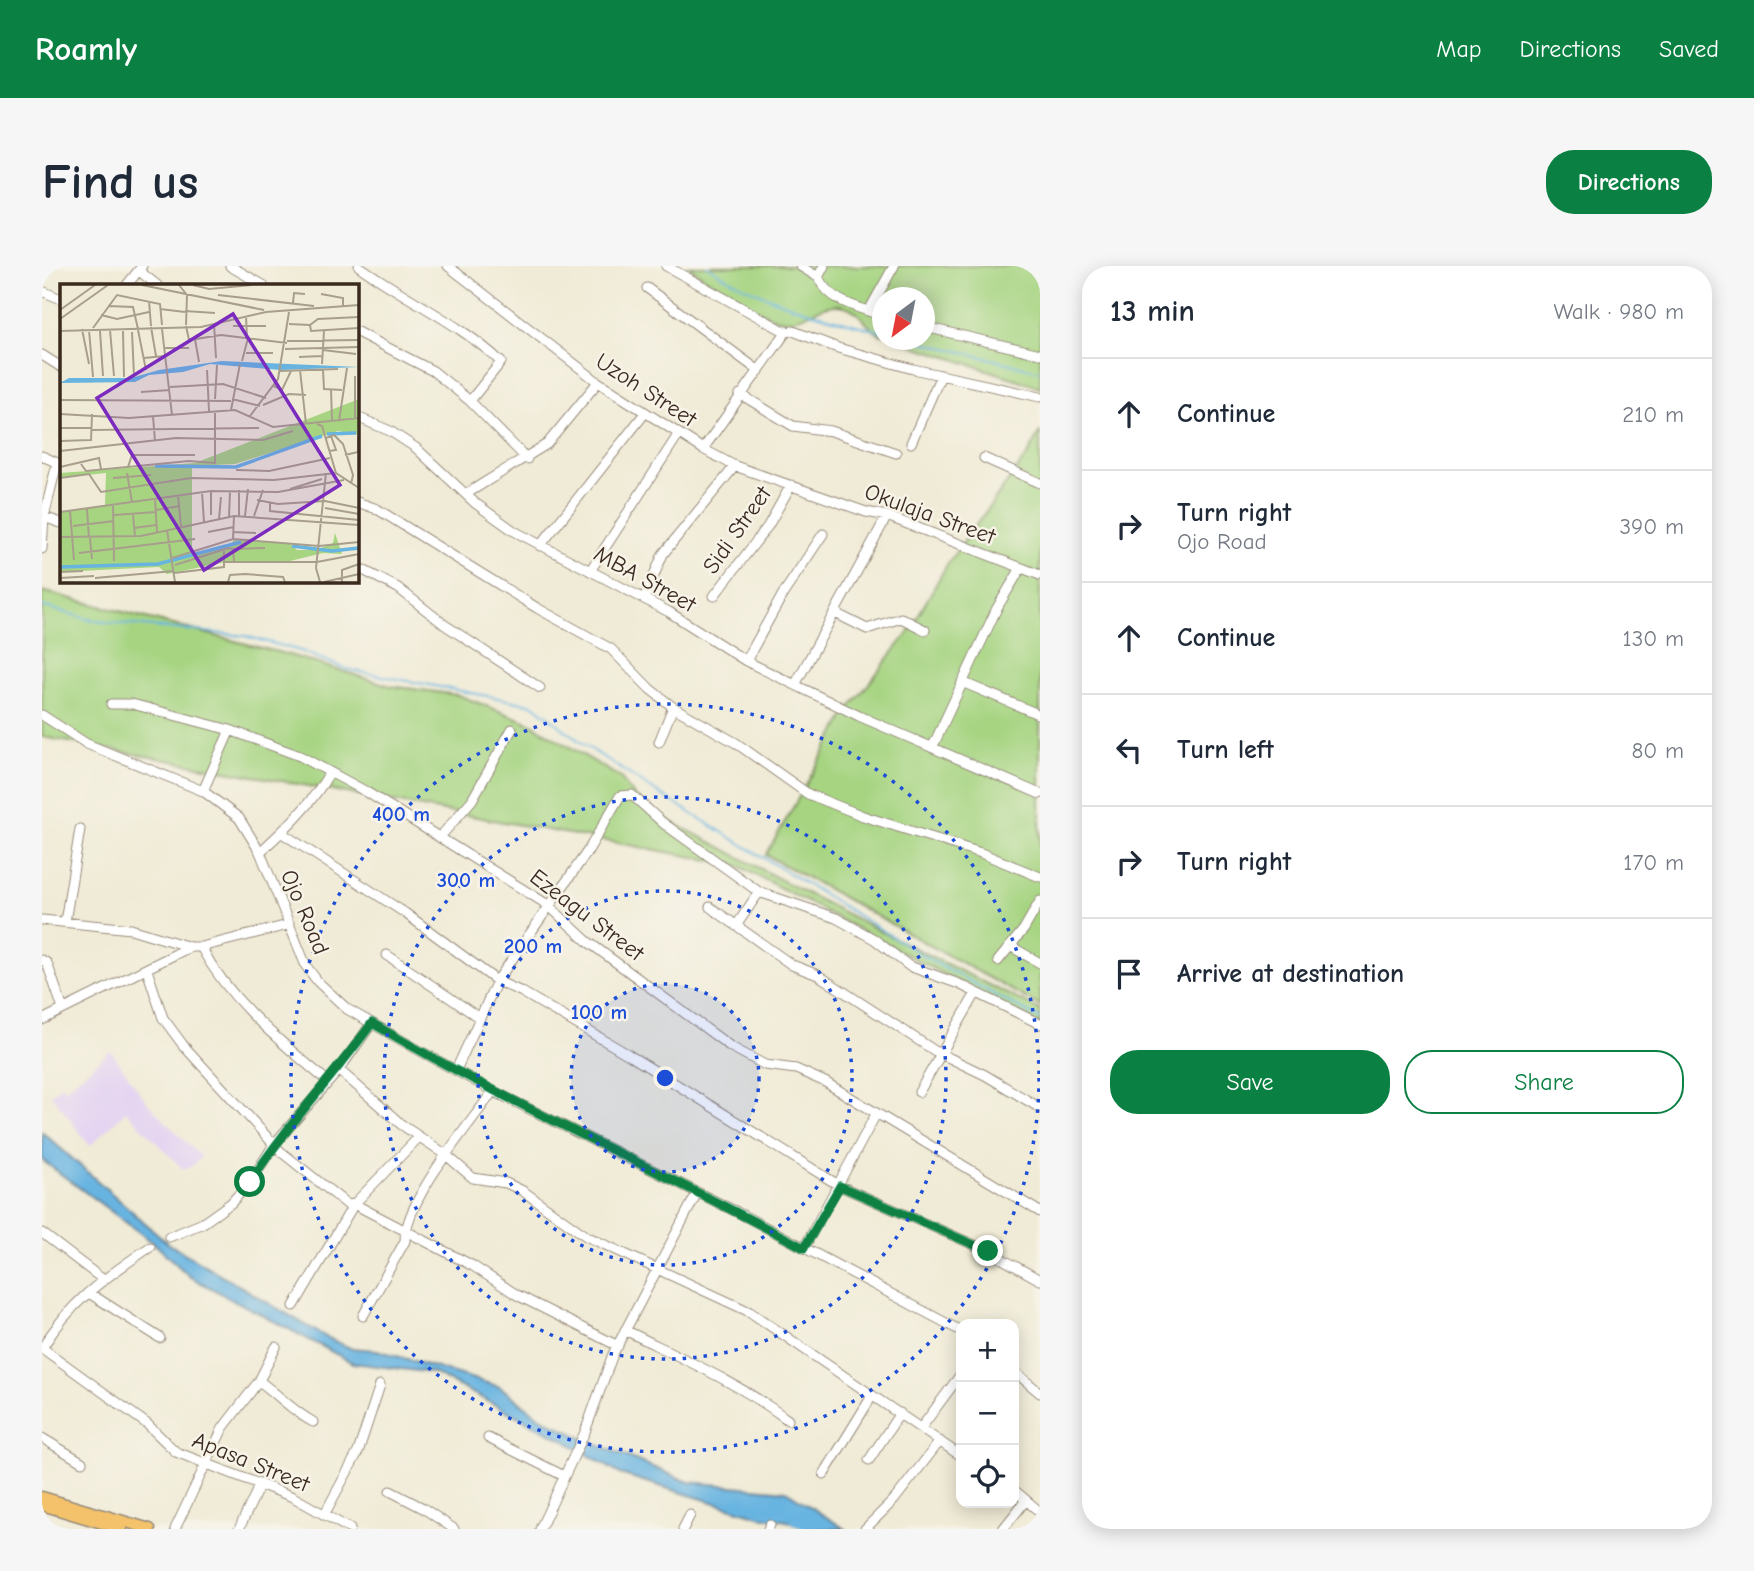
<!DOCTYPE html>
<meta charset="utf-8">
<style>
:root{--surface:#fff;--page:#f6f6f7;--text:#1f2937;--muted:#747a83;--line:#e0e1e3;--accent:#0b8043}
body{margin:0;font-family:"Comic Neue",sans-serif;background:var(--page);color:var(--text)}
.controls{position:absolute;right:21px;bottom:21px;display:grid;overflow:hidden;border-radius:14px;box-shadow:0 4px 18px #0003}
.controls button{width:63px;height:63px;display:grid;place-items:center;padding:0;border:0;border-bottom:2px solid var(--line);background:var(--surface);color:var(--text);font:35px sans-serif}
.compass{position:absolute;left:830px;top:21px;width:63px;height:63px;border-radius:50%;background:var(--surface);box-shadow:0 4px 18px #0003;rotate:212deg}
.stop{position:absolute;width:21px;height:21px;margin:-16px;border:5px solid #0b8043;border-radius:50%;background:#fff}
.stop.end{background:#0b8043;border-color:#fff;box-shadow:0 2px 7px #0008}
.list{margin:0;padding:0;list-style:none}
h2{display:flex;justify-content:space-between;align-items:center;height:91px;margin:0;padding:0 28px;font-size:30px}
h2 small{font-size:23px;font-weight:400;color:var(--muted)}
.list li{display:grid;grid-template-columns:46px 1fr auto;gap:21px;align-items:center;box-sizing:border-box;height:112px;padding:0 28px;border-top:2px solid var(--line)}
.list b{display:block;font-size:26px;white-space:nowrap}
.list p{margin:0;font-size:23px;white-space:nowrap;color:var(--muted)}
.list em{font-size:23px;font-style:normal;color:var(--muted)}
.actions{display:flex;gap:14px;padding:21px 28px}
.actions a{flex:1;padding:16px 0;border:2px solid var(--accent);border-radius:28px;text-align:center;font-size:24px;color:var(--accent)}
.actions .main{background:var(--accent);color:#fff}
.icon{flex:none;width:38px;height:38px;fill:none;stroke:currentColor;stroke-width:2;stroke-linecap:round;stroke-linejoin:round}
.map{position:relative;flex:none;width:998px;height:1263px;overflow:hidden;border-radius:28px}
header{display:flex;align-items:center;gap:42px;box-sizing:border-box;height:98px;padding:0 35px;background:var(--accent);color:#fff}
header strong{font-size:33px}
nav{display:flex;gap:38px;margin-inline-start:auto;font-size:24px}
.intro{display:flex;align-items:center;justify-content:space-between;box-sizing:border-box;height:168px;padding:0 42px}
h1{margin:0;font-size:49px}
.button{padding:18px 32px;border-radius:28px;background:var(--accent);color:#fff;font-size:24px;font-weight:700}
main{display:flex;gap:42px;padding:0 42px}
aside{flex:1;background:var(--surface);border-radius:28px;box-shadow:0 4px 18px #0003}
.map>svg:first-child{display:block}
</style>
<header>
<strong>Roamly</strong>
<nav><a>Map</a><a>Directions</a><a>Saved</a></nav>
</header>
<div class="intro"><h1>Find us</h1><a class="button">Directions</a></div>
<main>
<div class="map">
<svg width="998" height="1263" viewBox="0 0 998 1263">
<rect width="100%" height="100%" fill="#f7f3e8"/>
<filter id="ink" filterUnits="userSpaceOnUse"><feTurbulence type="fractalNoise" baseFrequency=".0143" numOctaves="2"/><feDisplacementMap in="SourceGraphic" scale="14" xChannelSelector="R" yChannelSelector="G"/><feConvolveMatrix kernelMatrix="1 2 1 2 8 2 1 2 1" color-interpolation-filters="sRGB"/></filter>
<filter id="wash" filterUnits="userSpaceOnUse"><feTurbulence type="fractalNoise" baseFrequency=".00686" numOctaves="4" result="noise"/><feDisplacementMap in="SourceGraphic" scale="28" xChannelSelector="R" yChannelSelector="G"/><feGaussianBlur stdDeviation="1.57" result="paint"/><feColorMatrix in="noise" values="0 0 0 0 0 0 0 0 0 0 0 0 0 0 0 0 0 1.4 0 .05"/><feComposite in="paint" operator="in"/></filter>
<g filter="url(#wash)">
<rect width="100%" height="100%" fill="#f0ebd6"/>
<path fill="#e4d3f2" d="M69 785 106 838 159 891 149 901 141 903 84 845 48 880 9 828 19 819 23 823Z"/>
<path fill="#a6d481" stroke="#707f50" stroke-width="2" d="M646 0H986L998 5V121L853 74H883V32H841L840 69C822 63 818 37 792 39 777 40 762 53 746 54 725 56 664 13 646 0Z
M998 165V740L724 589 807 443 867 366 906 297 987 187Z
M0 325 247 389 349 420 416 429 488 457 579 512C598 546 650 565 684 584 787 641 892 692 998 744V759L695 599 0 471Z"/>
<path fill="#67b4e1" stroke="#516f80" stroke-width="2" d="M0 866 127 978 284 1071 308 1082 335 1084 458 1121 498 1151 544 1174 647 1216 744 1225 803 1263H764L750 1256 717 1250 578 1208 520 1173 391 1107 311 1097 148 1011 113 978 0 894Z"/>
<g fill="none" stroke-linecap="round" stroke-linejoin="round">
<path stroke="#67b4e1" stroke-width="2" d="M665 0C719 35 779 50 841 66
M871 74 998 105
M0 340 53 355 203 370 259 385 304 403 492 439 541 478 613 525 890 695 998 753
M749 1255 764 1263"/>
</g>
</g>
<g filter="url(#ink)">
<g fill="none" stroke-linecap="round" stroke-linejoin="round">
<g stroke="#968a7a" stroke-width="11">
<path id="minor" d="M188 0 221 19
M317 0C363 33 418 57 459 96L428 135
M406 0 556 116 661 183 693 200 824 246 845 250 998 309
M624 0 744 66 751 65 796 82 871 103 998 131
M758 0 776 11
M782 0 776 11C788 37 817 41 841 50
M995 0 998 1
M97 5 115 19
M85 19 100 0
M605 22 717 105
M0 25 19 33
M828 43 852 0
M883 61 998 88
M315 66 391 105 428 135 485 193
M0 89 19 101
M698 128 751 160 789 165 854 187
M315 151 348 165 374 182 433 237 472 265 627 346 704 395 817 450 998 528
M869 177 899 109
M661 183 744 66
M0 190 18 198
M942 192 998 217
M424 228 505 178 556 116
M315 236 335 243 495 342 569 383 608 423 631 441 694 477 766 528 821 550 939 587 998 611
M2 251 19 257
M498 280 603 147
M0 283 2 251 15 197
M315 301 356 322 403 359 498 422
M548 305 636 169
M672 330 726 260 749 219
M602 333 621 288 693 200
M793 347 825 363 859 352 883 364
M704 395 741 328 781 268
M920 416 998 449
M753 419 845 250
M69 438H90L188 464 258 490 323 525 506 639 545 675 689 781 723 799 754 803 783 816 998 946
M0 449 45 478 161 525 197 552 218 586 264 700 276 716 305 743 373 782 451 825 695 946 919 1065
M617 476 631 441
M891 480 955 342 979 302
M161 525 188 464
M240 567 363 647 455 715 480 726 587 789 798 920 946 985 998 1014
M398 571 430 534 470 463
M218 586C245 561 269 539 288 506
M668 641 750 699 776 709 893 785 943 809 998 842
M0 654 89 663 148 681
M23 656 38 563
M694 660 717 626
M968 680 998 697
M159 681C189 737 238 775 285 815
M345 689 436 751
M0 694 5 697 21 743
M956 695 982 663 998 635
M105 704 121 752 141 779 238 885 306 939 312 938 431 1000 475 1029 576 1080
M0 754 148 681H159L246 659
M297 804 360 859 403 888 431 912 464 917 481 925 544 970 708 1046 919 1190
M414 804 455 715 547 583 578 530 590 529 621 557 717 626 794 652 832 673 867 700 917 718 998 758
M877 826 934 727
M0 967 59 1012
M127 971 161 957 189 937 208 916 233 877 297 804 330 757
M762 982 834 848
M47 1027 118 1072
M252 1040 312 938 376 872
M321 1050 363 975C363 933 427 860 451 825
M583 1064C639 1092 697 1117 746 1154
M0 1082 105 1158 134 1186 251 1231 308 1263
M0 1082C31 1032 62 1013 108 981
M972 1105 998 1127
M217 1115C237 1129 249 1144 271 1156
M879 1162 919 1108
M0 1172 40 1196
M446 1172 522 1210
M827 1194 858 1147
M782 1208 830 1130
M972 1224 998 1246
M348 1225 381 1242 412 1263
M282 1249 316 1186 338 1119
M133 1263 181 1162 217 1115 234 1081
M197 1263 218 1218
M498 1263 543 1166 571 1088 655 927
M641 1263 648 1249
M726 1263 728 1259
M823 1263 853 1233 898 1175
M961 1263 984 1234"/>
</g>
<g stroke="#968a7a" stroke-width="13">
<path id="major" d="M0 1231 108 1263
M0 1239 80 1263"/>
</g>
<use href="#minor" stroke="#fff" stroke-width="9"/>
<use href="#major" stroke="#f4c26a" stroke-width="10"/>
</g>
</g>
<g fill="none" stroke-linecap="round" stroke-linejoin="round" filter="url(#ink)">
<path stroke="#0b8043" stroke-width="9" d="M208 916C245 859 291 811 330 757 470 840 619 904 762 982L798 920 946 985"/>
</g>
<circle cx="623" cy="812" r="94" fill="#1d4ed8" fill-opacity=".12"/>
<g fill="none" stroke="#1d4ed8" stroke-width="3.5" stroke-dasharray="3.5 7">
<circle cx="623" cy="812" r="94"/>
<circle cx="623" cy="812" r="187"/>
<circle cx="623" cy="812" r="281"/>
<circle cx="623" cy="812" r="374"/>
</g>
<g text-anchor="middle" dominant-baseline="central" stroke-width="5" stroke-linejoin="round" paint-order="stroke">
<g font-size="23" fill="#3b2a1e" stroke="#f7f3e8">
<text transform="translate(604 124) rotate(33)">Uzoh Street</text>
<text transform="translate(888 248) rotate(20)">Okulaja Street</text>
<text transform="translate(695 264) rotate(-55)">Sidi Street</text>
<text transform="translate(603 313) rotate(29)">MBA Street</text>
<text transform="translate(263 646) rotate(67)">Ojo Road</text>
<text transform="translate(545 649) rotate(37)">Ezeagu Street</text>
<text transform="translate(209 1196) rotate(22)">Apasa Street</text>
</g>
</g>
<g transform="translate(18 18)">
<rect width="299" height="299" fill="#f0ebd6"/>
<path d="M299 115V151L278 147 175 180 89 184 132 182V270L169 263 174 256 229 259 237 266H256L273 259 275 249 282 270 263 269 226 278H166L107 290 99 283 0 288V228L45 221 46 189 0 194V189L135 179Z" fill="#a6d481"/>
<path d="M162 77 299 83 221 86 150 80 123 88 89 91 75 98 0 99 9 94H71L99 86Z" fill="#67b4e1"/>
<path fill="none" stroke="#67b4e1" stroke-width="3.5" d="M267 150 296 149M95 182 176 183 262 152M232 262 272 267 299 264M0 283 98 280 181 258"/>
<path fill="none" stroke="#a89e8c" stroke-width="2" d="M82 1 204 26M119 1 127 11 126 41M133 1 149 5 192 1M261 10 283 14V22M158 11 254 22M89 17 91 42M233 19 234 9 245 10M48 22 73 23 78 45M100 25 125 28M0 26 35 1M125 27 155 29M41 31 57 35 89 28M186 32 187 54M0 35 48 1M154 40 156 74M229 40 250 41M250 41 251 47 299 44M250 41 258 35 299 33M126 42 129 56 161 51 227 59M173 42H206M91 43 96 72M33 44 57 11 100 20 102 41M22 45 29 80M102 45 112 131M29 46 33 93M50 46 54 92M78 46 86 86M0 47 141 43 206 28 299 21M40 47 43 92M63 47 64 93M72 48 74 92M135 55 139 78M227 57 299 56M104 64H129M225 65 299 63M263 66 296 70M186 69H213M239 73 262 72M84 74 105 72M182 77 188 54M262 80 264 47M147 86 149 127M240 86 246 140M263 86 264 105 282 106M220 87 278 85M214 102 222 106 231 87M110 103 163 100 206 114M271 105 272 137M81 108 110 106M155 115 157 81M172 115 200 122M0 116 171 117M203 121 229 110 246 111M171 126 180 80M0 130 69 134 175 126 213 143 299 134M93 132 95 157M190 132 218 95 229 28M295 135V92M279 137 287 84M257 140 262 142 276 189 299 204M0 144H31M31 146 199 144M266 154 274 151 283 160 293 191 291 200M0 157 31 156M31 157 32 130M0 167 116 154 203 156 233 147M269 167 276 166 271 152M285 171 298 168V152M21 180 26 187 129 177 155 179V127M0 183 39 174 41 185M68 183 72 171H135M176 186 209 187 270 174M67 189 72 218M0 194 29 190 41 208 131 194 214 196 276 189M53 194 91 191M230 205 262 195M151 207V231M142 208 144 238M118 211 121 243M95 215 97 248M197 216 218 220 265 217 299 224M210 219V227L299 236M53 221 54 277M265 224 299 230M27 225 29 254M96 226 120 222M10 227 14 276M0 228 151 207 218 208 284 196M54 231 96 228M73 231 75 252M179 232V206M185 232 188 205M194 232 203 206M169 233 170 207M159 235 161 213M13 242 54 237M74 244 96 241M107 246 115 298M148 248 174 243M173 248 196 249M0 253 81 252 174 232 299 241M30 254 32 275M173 255 174 232M173 265 205 264M19 269 135 255M112 274 173 255 259 262 299 258M165 278H257L299 270M115 281 168 264 173 265 174 277M0 288 23 287M114 289 164 283V265M0 294 34 292M35 294 114 287M168 298 170 291 185 290 223 293 225 298M260 298 256 284 266 189M264 298 299 290M282 298V286L299 280"/>
<path fill="#7b2cbf" fill-opacity="0.15" stroke="#7b2cbf" stroke-width="3.5" d="M173 30 280 201 144 286 37 114Z"/>
<rect width="299" height="299" fill="none" stroke="#3b2a1e" stroke-width="3.5"/>
</g>
<circle cx="623" cy="812" r="10" fill="#1d4ed8" stroke="#f7f3e8" stroke-width="3.5"/>
<g font-size="21" text-anchor="middle" font-weight="bold" fill="#1d4ed8" stroke="#f7f3e8" stroke-width="5" stroke-linejoin="round" paint-order="stroke">
<text x="359" y="555">400 m</text>
<text x="424" y="621">300 m</text>
<text x="491" y="687">200 m</text>
<text x="557" y="753">100 m</text>
</g>
</svg>
<div class="controls">
<button>+</button>
<button>−</button>
<button><svg class="icon" aria-label="locate" viewBox="0 0 24 24"><circle cx="12" cy="12" r="6"/><path d="M12 2v4M12 18v4M2 12h4M18 12h4"/></svg></button>
</div>
<svg class="compass" viewBox="-18 -18 36 36"><path d="M0-13l5 13h-10z" fill="#e53935"/><path d="M0 13l5-13h-10z" fill="#747a83"/></svg>
<div class="stop" style="left:208px;top:916px"></div>
<div class="stop end" style="left:946px;top:985px"></div>
</div>
<aside>
<h2>13 min<small>Walk · 980 m</small></h2>
<ul class="list">
<li><svg class="icon" aria-label="ahead" viewBox="0 0 24 24"><path d="M12 20V5M6 11l6-6 6 6"/></svg><div><b>Continue</b></div><em>210 m</em></li>
<li><svg class="icon" aria-label="right" viewBox="0 0 24 24"><path d="M7 20v-9h11M14 6l5 5-5 5"/></svg><div><b>Turn right</b><p>Ojo Road</p></div><em>390 m</em></li>
<li><svg class="icon" aria-label="ahead" viewBox="0 0 24 24"><path d="M12 20V5M6 11l6-6 6 6"/></svg><div><b>Continue</b></div><em>130 m</em></li>
<li><svg class="icon" aria-label="left" viewBox="0 0 24 24"><path d="M17 20v-9H6M10 6l-5 5 5 5"/></svg><div><b>Turn left</b></div><em>80 m</em></li>
<li><svg class="icon" aria-label="right" viewBox="0 0 24 24"><path d="M7 20v-9h11M14 6l5 5-5 5"/></svg><div><b>Turn right</b></div><em>170 m</em></li>
<li><svg class="icon" aria-label="arrive" viewBox="0 0 24 24"><path d="M6 21V4h12l-3 4 3 4H6"/></svg><div><b>Arrive at destination</b></div></li>
</ul>
<div class="actions"><a class="main">Save</a><a>Share</a></div>
</aside>
</main>
